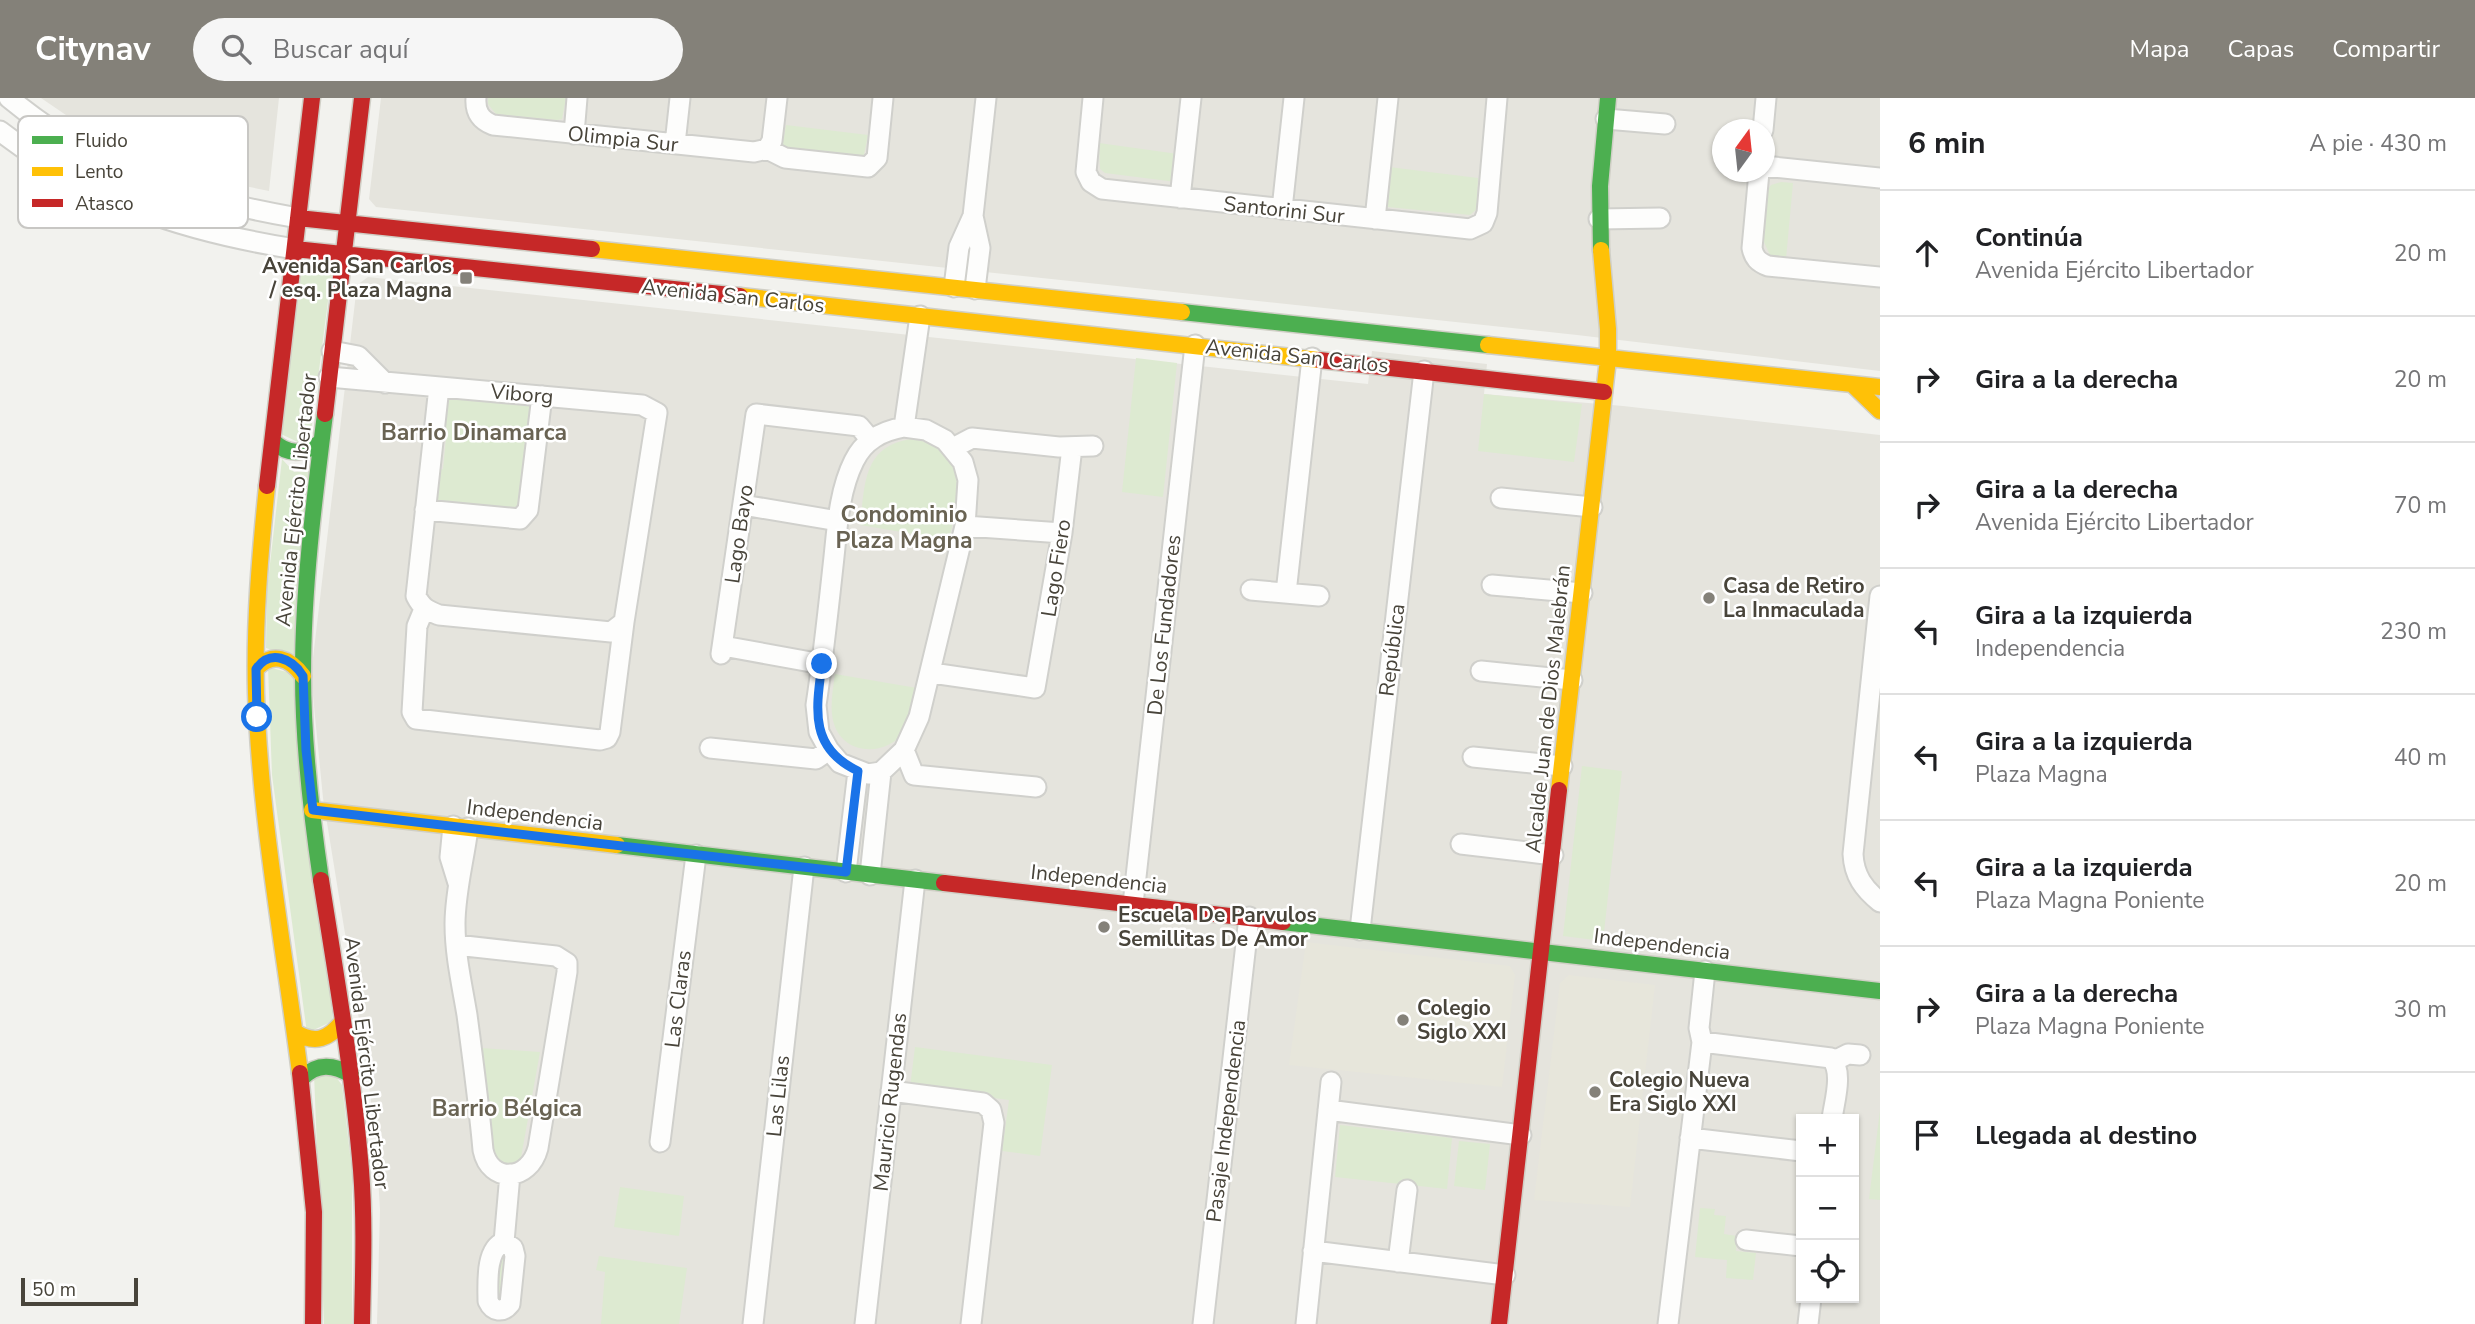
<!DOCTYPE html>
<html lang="es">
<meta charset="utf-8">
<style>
:root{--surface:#fff;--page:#f6f6f6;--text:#202124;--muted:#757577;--line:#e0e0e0;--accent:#848179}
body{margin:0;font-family:"Nunito Sans",sans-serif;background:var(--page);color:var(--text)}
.controls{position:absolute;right:21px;bottom:21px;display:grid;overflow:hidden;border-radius:0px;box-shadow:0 2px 5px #0004}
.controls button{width:63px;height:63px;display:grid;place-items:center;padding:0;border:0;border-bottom:2px solid var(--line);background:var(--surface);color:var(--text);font:35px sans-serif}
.compass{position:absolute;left:1712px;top:21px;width:63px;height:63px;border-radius:50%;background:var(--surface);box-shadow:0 2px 5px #0004;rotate:15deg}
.scale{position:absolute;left:21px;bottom:18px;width:117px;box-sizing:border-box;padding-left:7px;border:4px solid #48443a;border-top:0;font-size:19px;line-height:24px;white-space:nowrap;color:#48443a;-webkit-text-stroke:5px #fff;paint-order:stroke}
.stop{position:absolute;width:21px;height:21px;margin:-16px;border:5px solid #1a73e8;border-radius:50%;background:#fff}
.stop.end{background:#1a73e8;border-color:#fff;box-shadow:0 2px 7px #0008}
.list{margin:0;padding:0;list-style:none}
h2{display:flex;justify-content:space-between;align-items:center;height:91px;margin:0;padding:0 28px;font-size:30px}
h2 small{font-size:23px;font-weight:400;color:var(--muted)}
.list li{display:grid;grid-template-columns:46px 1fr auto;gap:21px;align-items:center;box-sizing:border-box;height:126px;padding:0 28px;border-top:2px solid var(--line)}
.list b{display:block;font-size:26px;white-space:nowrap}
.list p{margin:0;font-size:23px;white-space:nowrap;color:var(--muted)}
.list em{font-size:23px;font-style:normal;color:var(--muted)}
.icon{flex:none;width:38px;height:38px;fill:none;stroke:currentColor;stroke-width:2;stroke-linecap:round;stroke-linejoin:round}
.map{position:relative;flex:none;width:1880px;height:1226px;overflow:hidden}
header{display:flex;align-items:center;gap:42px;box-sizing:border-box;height:98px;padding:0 35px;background:var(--accent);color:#fff}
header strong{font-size:33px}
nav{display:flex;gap:38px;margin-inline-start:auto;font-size:24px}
.search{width:490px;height:63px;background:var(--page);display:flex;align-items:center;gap:18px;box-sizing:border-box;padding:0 24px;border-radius:38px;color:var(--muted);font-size:26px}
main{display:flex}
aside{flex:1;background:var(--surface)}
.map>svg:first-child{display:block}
</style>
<header>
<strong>Citynav</strong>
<div class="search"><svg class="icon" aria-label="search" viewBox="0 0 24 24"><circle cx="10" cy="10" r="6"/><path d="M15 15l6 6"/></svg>Buscar aquí</div>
<nav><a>Mapa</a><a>Capas</a><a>Compartir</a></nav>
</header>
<main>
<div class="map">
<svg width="1880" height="1226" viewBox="0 0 1880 1226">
<rect width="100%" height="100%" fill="#f2f2ee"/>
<path fill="#e5e4dd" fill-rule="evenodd" d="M41 0H279L269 93 206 80 144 59 85 30Z
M381 0H1880V273L1577 237 376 109 369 101ZM1722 32H1764V74H1722Z
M368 179 1368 286 1372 253 1487 266 1484 296 1623 308 1880 337V1226H377L380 1112 376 1044 367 971 323 700 311 577 357 187ZM1801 1021H1854V1200H1801Z"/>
<path fill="#e7e6db" d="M1306 844 1510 868 1515 877 1502 989 1289 967Z
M1569 877 1655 887 1630 1109 1534 1102 1560 885Z"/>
<path fill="#ddead1" d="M488 0H566L562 21 557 22 496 16 488 6Z
M786 27 868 37 864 57 854 66 782 49Z
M1099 45 1178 56 1176 84 1105 75 1100 71Z
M1389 69 1478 80 1477 111 1470 117 1388 109 1386 99Z
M1781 84 1793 85 1786 161 1771 159 1763 142 1767 93 1771 87Z
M302 169 332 172 311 334 302 346 281 336Z
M1136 260 1177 265 1163 399 1122 394Z
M444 296 530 305 518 407 512 413 434 404V373L443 371 447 330 439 328Z
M1484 296 1582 306 1574 364 1478 353Z
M911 341C972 349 959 397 949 442L860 427C865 388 862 348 911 341Z
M282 361 294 374 312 373 294 559 266 550 267 492Z
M268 569 294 576 333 923 307 935 272 677Z
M835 576 917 590C914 604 912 620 905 632 888 659 844 658 834 626 829 611 833 591 835 576Z
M1582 668 1622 673 1603 843 1563 838Z
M915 949 1052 967 1040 1058 1002 1053 1009 1002 910 989Z
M481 950 540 954 520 1065C508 1069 503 1065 493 1059Z
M333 975 342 987 352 1074V1226H324L314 976Z
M1880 1012V1102L1869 1101Z
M1340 1027 1452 1040 1447 1091 1335 1079Z
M1459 1043 1490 1046 1485 1092 1454 1088Z
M620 1089 684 1098 679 1138 614 1129Z
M1700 1110 1715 1111 1714 1117 1726 1118 1724 1136 1737 1138 1736 1153 1756 1155 1753 1182 1726 1180 1727 1162 1695 1159Z
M501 1154 508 1165 500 1207 492 1198Z
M599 1158 687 1170 679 1226H601L605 1174 596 1172Z"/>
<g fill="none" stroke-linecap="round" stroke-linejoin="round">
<g stroke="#d0d0cc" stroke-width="23">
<path id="street" d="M9 0C100 75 185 100 298 120
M476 0C475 13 480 22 493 27L754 54 767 51
M1093 0 1086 74 1091 84 1102 91 1470 131 1483 125 1487 115 1497 0
M1606 21 1665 26
M1763 32 1766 0
M0 33C91 103 182 133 295 151
M574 36 577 0
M675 46 680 0
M767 51 785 60 868 69 877 60 883 0
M767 51 772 43 777 0
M1764 68 1880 80
M1759 74 1752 150C1754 160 1758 164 1768 168L1880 179
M1180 100 1191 0
M1282 111 1294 0
M973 118 980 150 975 191
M1375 121 1388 0
M1599 121 1660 120
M954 189 959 149 973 118 986 0
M332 253 358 258 385 285
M329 279 642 307 657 315 624 524 611 534 439 517C427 512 422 510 416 498L439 289
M904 329 926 332 945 342 963 364 968 382 965 428 919 619 904 652 881 674 868 676 840 665 829 652 819 634 816 607C823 561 828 514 833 468 837 434 838 395 854 363 864 342 882 333 904 329Z
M904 329 920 218
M953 350 972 340 1059 349 1093 348
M1501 400 1592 409
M743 407 838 423
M425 412 520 421 528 412 542 298
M965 428 1062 435
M1492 487 1582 495
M1251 492 1319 498
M1286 495 1312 260
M1880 498 1853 756C1854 778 1864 791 1880 804
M424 511 417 528 412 614 416 621 600 642 607 640 610 634 624 524
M723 548 822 566
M721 556 756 316 859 328 870 341
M1481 573 1572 582
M932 575 1035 590 1062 435 1072 349
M710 650 816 661 829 652
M904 652 914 677 1036 689
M1473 659 1562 668
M453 728 450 759 458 785
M1461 746 1553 757
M846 774 858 673
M870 777 881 674
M1133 806 1195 247
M1360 832 1424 273
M456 847 556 858 567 865V874L538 1050C529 1084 490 1086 483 1052 479 1007 473 962 467 917 462 887 455 857 455 826 455 794 464 762 468 730
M1702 944 1831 960C1844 974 1834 1004 1832 1021
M1834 963 1848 956 1860 957
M891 993 983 1005 991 1012 994 1025 971 1226
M1328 1012 1521 1037
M1690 1040 1801 1053
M660 1044 696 757
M1746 1142 1801 1148
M504 1144 513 1150 515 1158 510 1206C503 1215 493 1214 488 1203 488 1186 485 1151 504 1144Z
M504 1144 510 1076
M1313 1153 1505 1177
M1398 1164 1407 1092
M753 1226 804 769
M865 1226 915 782
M1203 1226 1249 819
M1306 1226 1331 984
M1668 1226 1702 944 1699 930 1705 873
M1808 1226 1811 1200"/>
</g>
<g stroke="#d0cfc6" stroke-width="19">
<path id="fast" d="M1601 152 1600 88 1608 0
M1182 214 1488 247
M273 343C288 358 304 356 321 344
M617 747 944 785
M321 782C311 714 303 645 303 576 303 489 314 403 325 316
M1283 824 1880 893
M302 980C317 965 333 966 351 977"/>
</g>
<g stroke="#d0cfc6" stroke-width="19">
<path id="slow" d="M592 151 1182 214
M740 198 1319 262
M1488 247 1880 289
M1852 286 1880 313
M267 388C260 457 254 526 256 595 260 722 284 849 300 975
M256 571C272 553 290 560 303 578
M1559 692 1608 261V231L1601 152
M312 712 617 747
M295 934C315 947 329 941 343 923"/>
</g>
<g stroke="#d0cfc6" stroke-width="19">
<path id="jam" d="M298 120 592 151
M295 151 740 198
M1319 262 1604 294
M325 316 362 0
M267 388 312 0
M321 782C336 878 353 975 361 1072 365 1123 363 1175 362 1226
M944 785 1283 824
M300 975 314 1114 313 1226
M1499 1226 1559 692"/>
</g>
<use href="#street" stroke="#fdfdfc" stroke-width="19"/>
<use href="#fast" stroke="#4caf50" stroke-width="16"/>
<use href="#slow" stroke="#ffc107" stroke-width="16"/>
<use href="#jam" stroke="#c62828" stroke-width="16"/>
</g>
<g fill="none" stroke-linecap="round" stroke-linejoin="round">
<path stroke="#1a73e8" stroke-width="9" d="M257 619 256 571C270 551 292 560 303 578L306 652 313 712 846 774 858 673C809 650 816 611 822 566"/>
</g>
<g fill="#848179" stroke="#fff" stroke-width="2.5">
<rect x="459" y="173" width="14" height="14" rx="3.5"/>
<circle cx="1709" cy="500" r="7"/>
<circle cx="1104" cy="829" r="7"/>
<circle cx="1403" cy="922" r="7"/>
<circle cx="1595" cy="994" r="7"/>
</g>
<g text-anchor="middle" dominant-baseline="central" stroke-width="5" stroke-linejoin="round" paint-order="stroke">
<g font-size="21" fill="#48443a" stroke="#fff">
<text transform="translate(623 41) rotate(6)">Olimpia Sur</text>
<text transform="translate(1284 112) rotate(6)">Santorini Sur</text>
<text transform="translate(733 198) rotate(6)">Avenida San Carlos</text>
<text transform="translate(1297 258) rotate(6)">Avenida San Carlos</text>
<text transform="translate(522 296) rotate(5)">Viborg</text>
<text transform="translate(296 402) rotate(-84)">Avenida Ejército Libertador</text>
<text transform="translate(739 436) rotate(-82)">Lago Bayo</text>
<text transform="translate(1056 470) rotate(-81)">Lago Fiero</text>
<text transform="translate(1164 527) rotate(-84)">De Los Fundadores</text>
<text transform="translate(1392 552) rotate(-83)">República</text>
<text transform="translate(1548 611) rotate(-84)">Alcalde Juan de Dios Malebrán</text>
<text transform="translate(535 717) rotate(7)">Independencia</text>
<text transform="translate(1099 781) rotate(6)">Independencia</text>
<text transform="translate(1662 846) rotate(7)">Independencia</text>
<text transform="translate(678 901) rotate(-83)">Las Claras</text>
<text transform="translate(367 965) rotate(83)">Avenida Ejército Libertador</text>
<text transform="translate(778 998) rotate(-84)">Las Lilas</text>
<text transform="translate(890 1004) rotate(-84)">Mauricio Rugendas</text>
<text transform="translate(1226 1023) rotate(-83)">Pasaje Independencia</text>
</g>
<g font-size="21" font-weight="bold" fill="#48443a" stroke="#fff" text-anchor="start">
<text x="452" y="168" text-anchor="end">Avenida San Carlos<tspan x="452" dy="24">/ esq. Plaza Magna</tspan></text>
<text x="1723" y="488">Casa de Retiro<tspan x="1723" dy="24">La Inmaculada</tspan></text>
<text x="1118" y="817">Escuela De Parvulos<tspan x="1118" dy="24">Semillitas De Amor</tspan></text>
<text x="1417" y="910">Colegio<tspan x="1417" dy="24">Siglo XXI</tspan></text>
<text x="1609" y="982">Colegio Nueva<tspan x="1609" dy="24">Era Siglo XXI</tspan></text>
</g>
<g font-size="23" font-weight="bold" fill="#696353" stroke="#fff">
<text x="474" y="334">Barrio Dinamarca</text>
<text x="904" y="416">Condominio<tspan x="904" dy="26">Plaza Magna</tspan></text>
<text x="507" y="1010">Barrio Bélgica</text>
</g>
</g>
<rect x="18" y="18" width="230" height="112" rx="10" fill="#fff" stroke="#c8c7c4" stroke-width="2"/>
<rect x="32" y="38" width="31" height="8" fill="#4caf50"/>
<rect x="32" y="69" width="31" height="9" fill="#ffc107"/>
<rect x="32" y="101" width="31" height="8" fill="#c62828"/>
<g font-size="19" fill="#48443a">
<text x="75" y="49">Fluido</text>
<text x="75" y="80">Lento</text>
<text x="75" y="112">Atasco</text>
</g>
</svg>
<div class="controls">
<button>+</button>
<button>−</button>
<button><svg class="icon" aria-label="locate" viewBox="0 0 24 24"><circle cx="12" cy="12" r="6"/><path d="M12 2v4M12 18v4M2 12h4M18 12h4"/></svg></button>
</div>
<svg class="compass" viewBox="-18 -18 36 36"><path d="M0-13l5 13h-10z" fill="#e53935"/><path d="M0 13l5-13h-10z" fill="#757577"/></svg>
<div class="scale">50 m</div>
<div class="stop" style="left:257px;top:619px"></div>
<div class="stop end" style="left:822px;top:566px"></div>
</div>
<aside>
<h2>6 min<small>A pie · 430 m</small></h2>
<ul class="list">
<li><svg class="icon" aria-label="ahead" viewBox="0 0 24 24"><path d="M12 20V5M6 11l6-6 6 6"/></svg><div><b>Continúa</b><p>Avenida Ejército Libertador</p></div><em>20 m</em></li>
<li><svg class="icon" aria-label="right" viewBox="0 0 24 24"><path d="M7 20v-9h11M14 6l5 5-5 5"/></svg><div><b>Gira a la derecha</b></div><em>20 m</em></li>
<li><svg class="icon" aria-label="right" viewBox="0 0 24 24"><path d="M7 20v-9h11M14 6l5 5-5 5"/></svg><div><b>Gira a la derecha</b><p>Avenida Ejército Libertador</p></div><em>70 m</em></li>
<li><svg class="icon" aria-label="left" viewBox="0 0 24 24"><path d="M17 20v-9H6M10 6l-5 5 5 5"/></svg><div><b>Gira a la izquierda</b><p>Independencia</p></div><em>230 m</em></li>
<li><svg class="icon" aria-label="left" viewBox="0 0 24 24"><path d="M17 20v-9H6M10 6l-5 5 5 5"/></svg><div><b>Gira a la izquierda</b><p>Plaza Magna</p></div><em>40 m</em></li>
<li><svg class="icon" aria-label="left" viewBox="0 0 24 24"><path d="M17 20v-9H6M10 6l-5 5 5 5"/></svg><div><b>Gira a la izquierda</b><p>Plaza Magna Poniente</p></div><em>20 m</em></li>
<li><svg class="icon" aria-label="right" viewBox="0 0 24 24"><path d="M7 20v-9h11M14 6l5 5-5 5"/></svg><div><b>Gira a la derecha</b><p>Plaza Magna Poniente</p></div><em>30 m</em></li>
<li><svg class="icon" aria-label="arrive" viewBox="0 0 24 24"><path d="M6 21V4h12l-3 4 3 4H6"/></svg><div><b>Llegada al destino</b></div></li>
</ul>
</aside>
</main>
